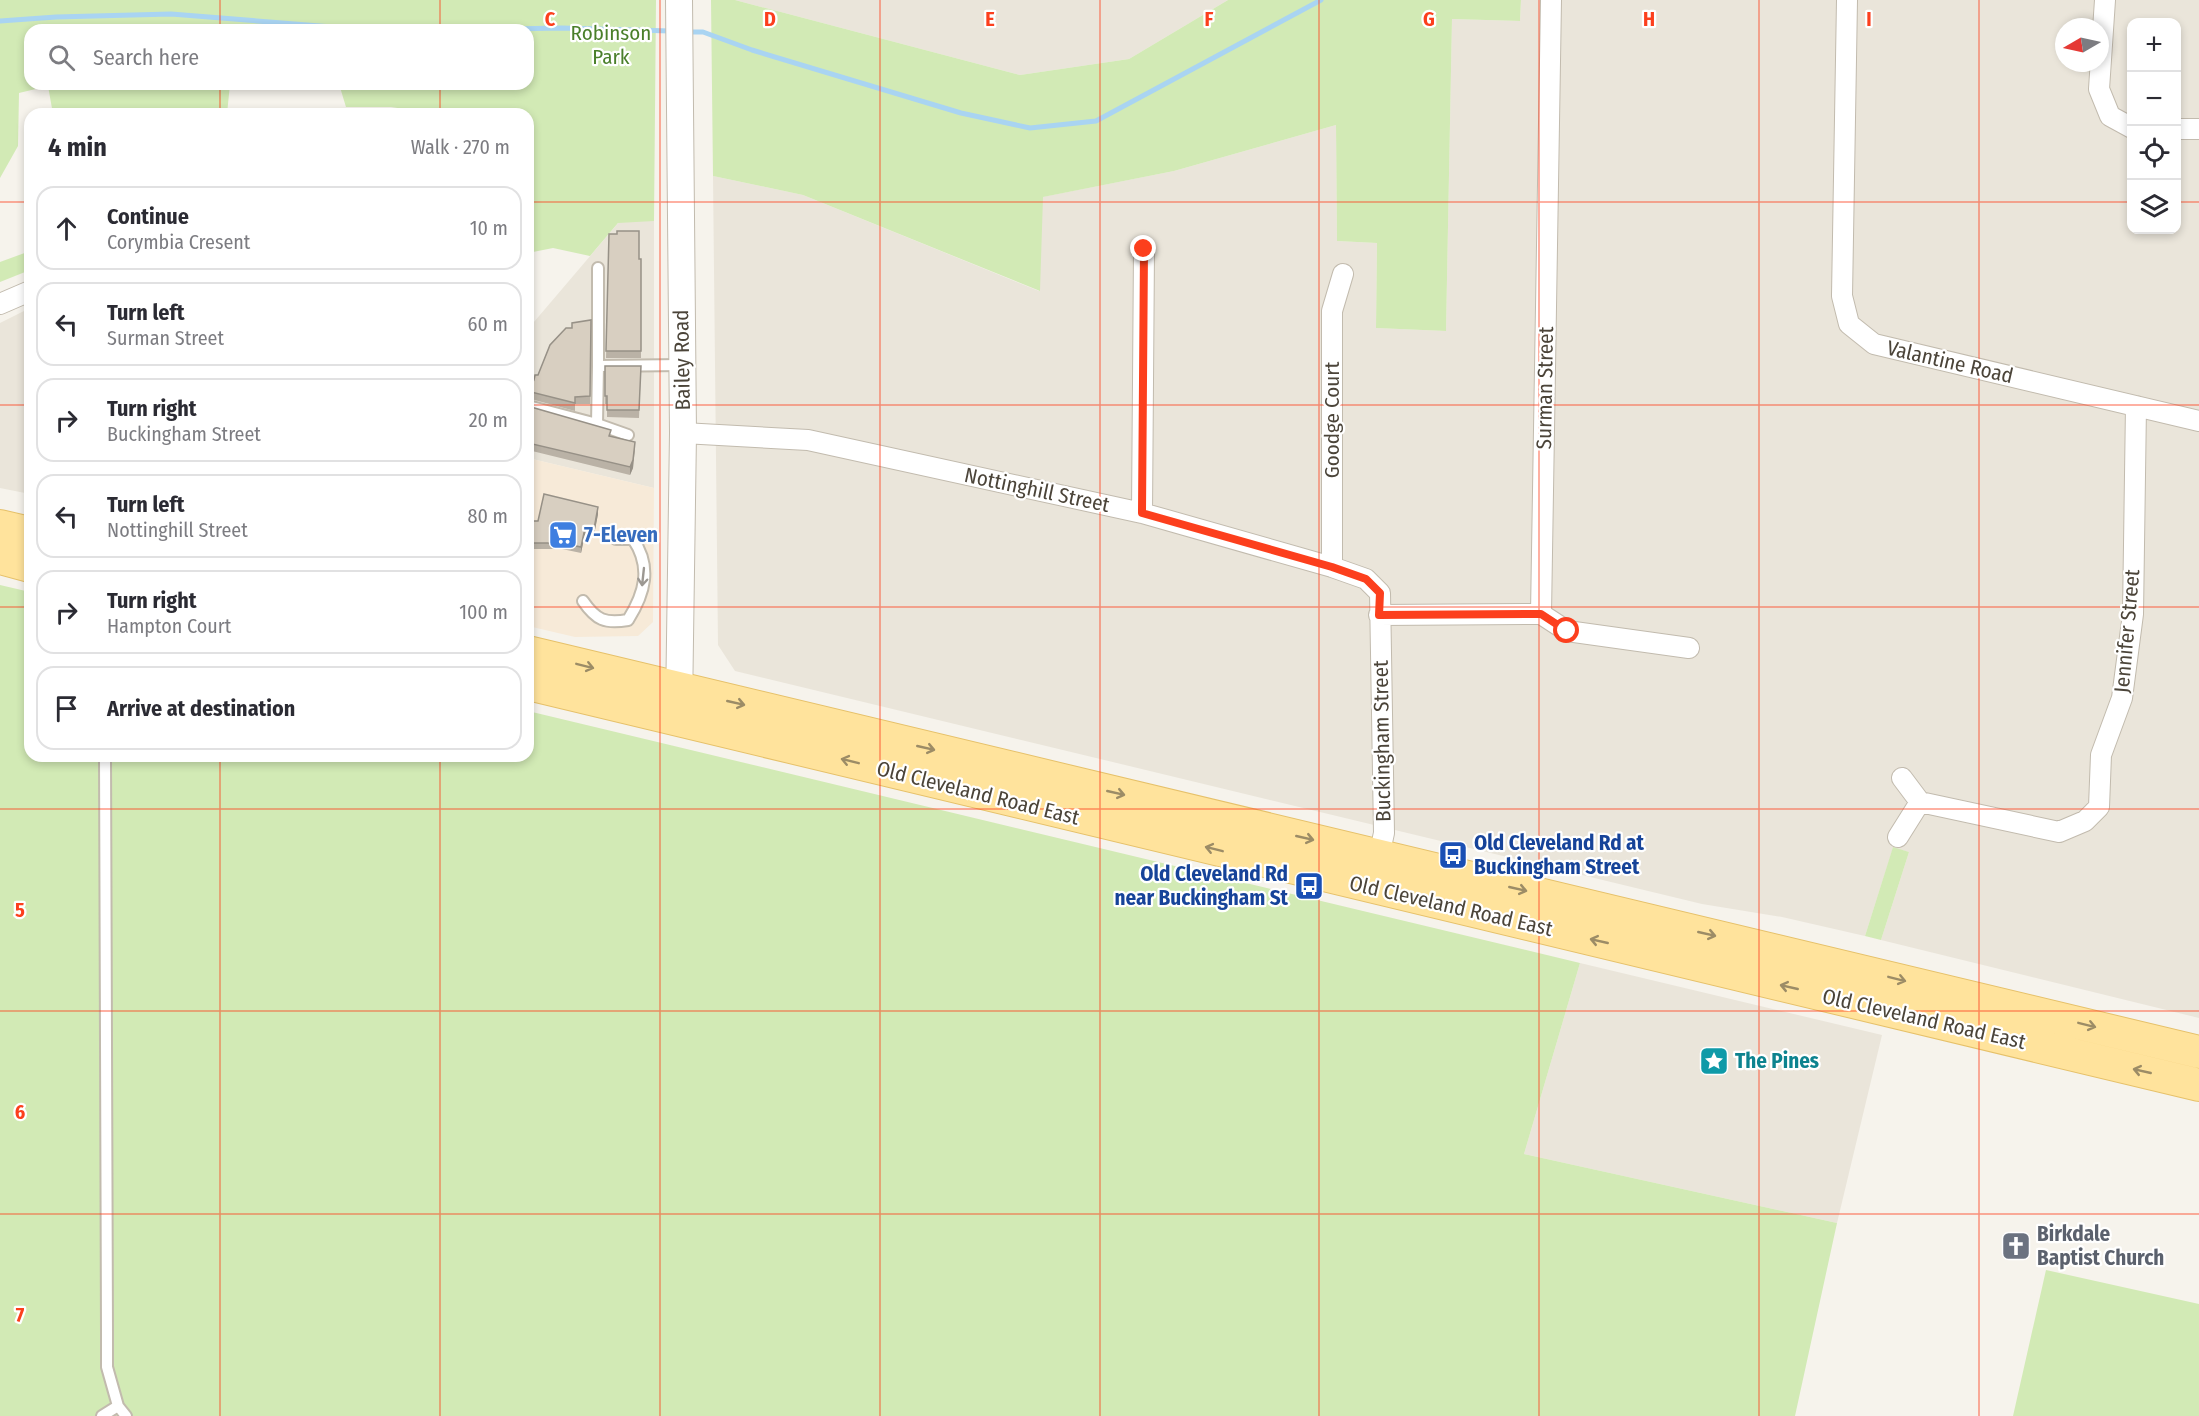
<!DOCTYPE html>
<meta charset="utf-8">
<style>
:root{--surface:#fff;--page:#f7f7f7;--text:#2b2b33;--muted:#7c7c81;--line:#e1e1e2}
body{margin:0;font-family:"Fira Sans Condensed",sans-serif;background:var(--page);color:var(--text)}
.controls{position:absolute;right:18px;top:18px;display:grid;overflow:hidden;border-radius:12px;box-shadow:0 3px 9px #0003}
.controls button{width:54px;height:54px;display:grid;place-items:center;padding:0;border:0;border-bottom:2px solid var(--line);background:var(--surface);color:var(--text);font:30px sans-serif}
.compass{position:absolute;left:2055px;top:18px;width:54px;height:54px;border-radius:50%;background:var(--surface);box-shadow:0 3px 9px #0003;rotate:261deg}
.stop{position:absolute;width:18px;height:18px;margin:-14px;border:4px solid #fc3f1d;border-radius:50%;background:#fff}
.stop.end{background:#fc3f1d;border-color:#fff;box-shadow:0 2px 6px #0008}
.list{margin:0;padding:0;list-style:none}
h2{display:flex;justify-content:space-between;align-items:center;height:78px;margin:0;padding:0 24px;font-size:26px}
h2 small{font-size:20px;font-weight:400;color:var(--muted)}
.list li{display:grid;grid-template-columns:39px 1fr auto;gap:18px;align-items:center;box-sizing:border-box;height:84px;margin:0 12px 12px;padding:0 12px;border:2px solid var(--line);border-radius:18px}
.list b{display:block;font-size:22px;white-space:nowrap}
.list p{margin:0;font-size:20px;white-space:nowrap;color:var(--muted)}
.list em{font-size:20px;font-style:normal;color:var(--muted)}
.icon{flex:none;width:33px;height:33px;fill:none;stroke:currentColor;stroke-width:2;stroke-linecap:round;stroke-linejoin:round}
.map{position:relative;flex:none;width:2199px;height:1416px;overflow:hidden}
.search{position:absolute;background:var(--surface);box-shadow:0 3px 9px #0003;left:24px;top:24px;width:510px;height:66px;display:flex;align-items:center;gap:15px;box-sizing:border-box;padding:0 21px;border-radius:18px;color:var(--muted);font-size:22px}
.panel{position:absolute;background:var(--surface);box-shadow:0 3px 9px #0003;left:24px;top:108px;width:510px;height:654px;border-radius:18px}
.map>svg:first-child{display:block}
</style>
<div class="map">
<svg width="2199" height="1416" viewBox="0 0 2199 1416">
<rect width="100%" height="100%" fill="#f6f3ec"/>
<path fill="#eae5da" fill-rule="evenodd" d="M735 0H1228L1129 59 1020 75Z
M1521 0H2199V1018L1881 940 1909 852 1893 848 1865 936 1782 917 1702 904 735 671 718 645 713 176 803 195 1039 291 1042 197 1174 171 1336 125 1337 241 1377 243 1376 328 1446 331 1452 19 1520 21ZM2132 22H2176V230H2132ZM2064 27H2100V63H2064Z
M654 181V488L528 458V329Z
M30 308V494L0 488V323Z
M1580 963 1882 1035 1837 1223 1524 1154Z"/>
<path fill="#f7ead8" d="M528 458 654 488 653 622 638 636 575 637 528 626Z"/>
<path fill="#d2eab5" d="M0 0H656L654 221 618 223 590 256 553 248 528 253V114H410L411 110 391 107H346L339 84H528V30H30V84H230L227 114H53L48 86 19 93 18 146 0 178Z
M711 0H735L1020 75 1129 59 1228 0H1521L1520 21 1452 19 1446 331 1376 328 1377 243 1337 241 1336 125 1174 171 1043 197 1040 291 803 195 713 176Z
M30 251V270L0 282V262Z
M0 585 30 592V756H528V711L1580 963 1524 1154 1837 1223 1795 1416H0Z
M1893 847 1909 852 1881 940 1865 936Z
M2046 1270 2199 1304V1416H2013Z"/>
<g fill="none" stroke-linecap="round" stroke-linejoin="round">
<path stroke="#a9d4f2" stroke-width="5" d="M0 21 56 17 171 14 370 30
M449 30 562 28 671 31
M686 32H703L752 50 961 113 1030 128 1096 121 1321 0"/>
<g stroke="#c2bbae" stroke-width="14">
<path id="service" d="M598 268V366L682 365
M528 406 597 424 628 435
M597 424 598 366
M583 601C596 620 605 624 628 620 645 593 652 567 633 539H616
M118 1406 126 1416
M102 1416 118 1406 107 1367V1331L105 756"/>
</g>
<g stroke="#c2bbae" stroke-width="22">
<path id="minor" d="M1847 0 1842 296 1849 324 1874 344 2199 421
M2105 0 2099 89 2110 116 2132 128
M2176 129H2199
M0 304 30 291
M683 433 808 440 1142 513 1332 567 1366 579 1380 593 1384 833 1377 865
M1142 513 1144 250
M1332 567V311L1343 274
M1541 614 1567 631 1689 648
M1379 615 1541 614 1551 0
M1920 802 2059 832 2085 821 2099 807 2101 755 2122 698 2133 614 2136 406
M1898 837 1920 802 1902 778"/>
</g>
<g stroke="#c2bbae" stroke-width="28">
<path id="tertiary" d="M679 708 683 433 679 0"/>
</g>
<g stroke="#e6c16a" stroke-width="34">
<path id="primary" d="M0 526 30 533
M0 558 30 566
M528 652 2199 1052
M528 684 2199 1085"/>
</g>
<use href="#service" stroke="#fff" stroke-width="10"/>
<use href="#minor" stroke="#fff" stroke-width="20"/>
<use href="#tertiary" stroke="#fff" stroke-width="26"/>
<use href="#primary" stroke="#ffe39c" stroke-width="32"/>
</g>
<path fill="#bab2a6" d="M609 234 639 259H641V358H606Z
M591 320 590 404H575V411L531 399V385L572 328Z
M605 366H641L639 418 607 417V404H605Z
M528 409 611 436 635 449 633 468 630 475 528 450Z
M598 514 594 535 585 534 581 553 562 549H528V521H538Z"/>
<path fill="#979187" d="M635 442 633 468 630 475V467Z
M598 507V514L594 535V529Z
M585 528V534L581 553V547Z"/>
<path fill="#d8cfc1" stroke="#979187" stroke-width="1.5" d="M617 231H639V259H641V351H606L609 234H617Z
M591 320 590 396 575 397V403L531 392V385L534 380 535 375H538L550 345 566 328H572V323Z
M605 366H641L639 410H607V396H605Z
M531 407 611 430 609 436 635 442 633 460 630 467 528 443V409L531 410Z
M544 494 598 507 594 529 585 528 581 547 562 543H528V521H538Z"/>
<defs><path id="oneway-shaft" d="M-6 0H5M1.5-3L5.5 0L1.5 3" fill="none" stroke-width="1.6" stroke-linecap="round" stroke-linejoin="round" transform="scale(1.5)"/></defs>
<use stroke="#9c9892" href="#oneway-shaft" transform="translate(643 577) rotate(96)"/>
<g stroke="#9c8c66">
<use href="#oneway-shaft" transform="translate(585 666) rotate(14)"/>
<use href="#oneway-shaft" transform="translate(736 703) rotate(13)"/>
<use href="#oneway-shaft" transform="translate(926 748) rotate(13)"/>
<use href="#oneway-shaft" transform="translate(850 761) rotate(-166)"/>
<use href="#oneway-shaft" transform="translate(1116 793) rotate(13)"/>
<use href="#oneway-shaft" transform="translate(1305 838) rotate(13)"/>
<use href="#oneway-shaft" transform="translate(1214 849) rotate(-166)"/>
<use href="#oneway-shaft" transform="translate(1518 889) rotate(13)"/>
<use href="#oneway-shaft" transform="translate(1707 934) rotate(13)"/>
<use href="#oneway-shaft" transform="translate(1599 941) rotate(-167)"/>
<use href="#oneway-shaft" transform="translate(1897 979) rotate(14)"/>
<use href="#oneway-shaft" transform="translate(1789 987) rotate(-167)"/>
<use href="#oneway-shaft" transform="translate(2087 1025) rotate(14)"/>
<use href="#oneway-shaft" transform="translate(2142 1071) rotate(-167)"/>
</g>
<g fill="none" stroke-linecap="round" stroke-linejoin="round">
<path stroke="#fc3f1d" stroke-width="8" d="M1144 249 1142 513 1332 567 1366 579 1380 593 1379 615 1541 614 1567 631"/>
</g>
<path fill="none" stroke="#fc3f1d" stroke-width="1.5" stroke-opacity="0.55" d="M220 0V30M440 0V30M660 0V1416M880 0V1416M1100 0V1416M1319 0V1416M1539 0V1416M1759 0V1416M1979 0V1416M220 84V114M440 84V114M0 202H30M528 202H2132M2176 202H2199M0 405H30M528 405H2199M0 607H30M528 607H2199M220 756V1416M440 756V1416M0 809H2199M0 1011H2199M0 1214H2199"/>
<defs>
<g id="supermarket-square" transform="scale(1.5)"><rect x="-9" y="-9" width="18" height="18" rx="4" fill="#3f7fe0" stroke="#fff"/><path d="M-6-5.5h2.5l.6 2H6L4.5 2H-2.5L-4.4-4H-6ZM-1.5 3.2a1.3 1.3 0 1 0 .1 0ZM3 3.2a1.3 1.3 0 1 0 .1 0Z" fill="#fff"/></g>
<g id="bus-square" transform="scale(1.5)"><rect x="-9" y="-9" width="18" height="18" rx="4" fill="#1a4fb4" stroke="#fff"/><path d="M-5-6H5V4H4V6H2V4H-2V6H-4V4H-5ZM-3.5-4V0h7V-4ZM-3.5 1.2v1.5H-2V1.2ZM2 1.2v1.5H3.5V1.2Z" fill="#fff"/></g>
<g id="sight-square" transform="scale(1.5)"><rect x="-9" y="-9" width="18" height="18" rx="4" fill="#0f9aa8" stroke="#fff"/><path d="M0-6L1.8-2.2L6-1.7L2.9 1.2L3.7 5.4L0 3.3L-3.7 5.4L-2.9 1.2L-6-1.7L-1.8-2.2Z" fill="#fff"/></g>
<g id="church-square" transform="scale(1.5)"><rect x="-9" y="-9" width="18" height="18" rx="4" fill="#6b7280" stroke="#fff"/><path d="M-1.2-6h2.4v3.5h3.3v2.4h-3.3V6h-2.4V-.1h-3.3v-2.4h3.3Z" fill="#fff"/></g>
</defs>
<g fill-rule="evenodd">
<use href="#supermarket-square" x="563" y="535"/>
<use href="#bus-square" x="1453" y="855"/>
<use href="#bus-square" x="1309" y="886"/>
<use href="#sight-square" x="1714" y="1061"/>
<use href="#church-square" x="2016" y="1246"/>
</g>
<g text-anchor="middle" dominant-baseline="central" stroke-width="4.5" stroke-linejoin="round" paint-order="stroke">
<g font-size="21" fill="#4a7f2a" stroke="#fff">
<text x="611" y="33">Robinson<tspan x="611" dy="24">Park</tspan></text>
</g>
<g font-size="21" fill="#4b4439" stroke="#fff">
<text transform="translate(682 360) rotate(-91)">Bailey Road</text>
<text transform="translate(1950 362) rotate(13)">Valantine Road</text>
<text transform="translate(1545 388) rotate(-89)">Surman Street</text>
<text transform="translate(1332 420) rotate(-90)">Goodge Court</text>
<text transform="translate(1037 490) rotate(12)">Nottinghill Street</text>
<text transform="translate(2127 631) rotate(-85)">Jennifer Street</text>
<text transform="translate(1382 741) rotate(-91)">Buckingham Street</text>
<text transform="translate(978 793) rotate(14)">Old Cleveland Road East</text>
<text transform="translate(1451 906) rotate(13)">Old Cleveland Road East</text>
<text transform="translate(1924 1019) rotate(13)">Old Cleveland Road East</text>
</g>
<g font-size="21" font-weight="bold" fill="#366cbe" stroke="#fff" text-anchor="start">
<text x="584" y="535">7-Eleven</text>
</g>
<g font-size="21" font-weight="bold" fill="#164399" stroke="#fff" text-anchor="start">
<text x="1474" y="843">Old Cleveland Rd at<tspan x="1474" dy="24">Buckingham Street</tspan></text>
<text x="1288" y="874" text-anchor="end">Old Cleveland Rd<tspan x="1288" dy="24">near Buckingham St</tspan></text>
</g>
<g font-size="21" font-weight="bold" fill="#0d838f" stroke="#fff" text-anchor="start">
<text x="1735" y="1061">The Pines</text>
</g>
<g font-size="21" font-weight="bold" fill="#5b616d" stroke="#fff" text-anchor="start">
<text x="2037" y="1234">Birkdale<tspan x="2037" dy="24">Baptist Church</tspan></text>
</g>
</g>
<g font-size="20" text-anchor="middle" font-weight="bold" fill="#fc3f1d" stroke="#fff" stroke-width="4.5" stroke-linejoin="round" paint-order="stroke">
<text x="550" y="26">C</text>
<text x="770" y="26">D</text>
<text x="990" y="26">E</text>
<text x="1209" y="26">F</text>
<text x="1429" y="26">G</text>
<text x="1649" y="26">H</text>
<text x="1869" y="26">I</text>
<text x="20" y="917">5</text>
<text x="20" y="1119">6</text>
<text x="20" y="1322">7</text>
</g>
</svg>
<div class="controls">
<button>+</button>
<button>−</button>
<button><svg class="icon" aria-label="locate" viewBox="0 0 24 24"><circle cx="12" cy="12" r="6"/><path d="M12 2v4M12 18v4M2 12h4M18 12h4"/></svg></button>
<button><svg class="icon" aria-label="layers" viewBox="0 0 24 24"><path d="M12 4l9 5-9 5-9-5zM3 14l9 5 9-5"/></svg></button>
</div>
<svg class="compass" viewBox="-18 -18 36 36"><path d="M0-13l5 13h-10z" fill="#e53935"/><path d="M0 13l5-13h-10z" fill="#7c7c81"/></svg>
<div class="stop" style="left:1567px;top:631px"></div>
<div class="stop end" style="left:1144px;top:249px"></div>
<div class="search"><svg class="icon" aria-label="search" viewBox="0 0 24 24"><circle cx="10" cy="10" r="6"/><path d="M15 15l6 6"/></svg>Search here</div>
<section class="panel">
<h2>4 min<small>Walk · 270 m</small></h2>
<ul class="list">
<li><svg class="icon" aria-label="ahead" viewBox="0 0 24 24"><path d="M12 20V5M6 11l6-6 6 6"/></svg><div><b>Continue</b><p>Corymbia Cresent</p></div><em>10 m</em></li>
<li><svg class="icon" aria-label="left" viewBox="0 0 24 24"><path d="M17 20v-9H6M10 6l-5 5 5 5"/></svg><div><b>Turn left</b><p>Surman Street</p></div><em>60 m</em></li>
<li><svg class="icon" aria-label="right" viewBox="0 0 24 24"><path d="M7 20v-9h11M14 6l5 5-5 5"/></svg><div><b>Turn right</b><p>Buckingham Street</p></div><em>20 m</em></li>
<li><svg class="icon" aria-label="left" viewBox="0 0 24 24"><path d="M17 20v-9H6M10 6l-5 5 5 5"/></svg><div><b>Turn left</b><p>Nottinghill Street</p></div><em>80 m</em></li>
<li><svg class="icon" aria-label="right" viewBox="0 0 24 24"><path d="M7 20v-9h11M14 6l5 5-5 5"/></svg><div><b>Turn right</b><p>Hampton Court</p></div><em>100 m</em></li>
<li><svg class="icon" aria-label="arrive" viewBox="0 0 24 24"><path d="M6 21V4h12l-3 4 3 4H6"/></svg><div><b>Arrive at destination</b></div></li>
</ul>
</section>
</div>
